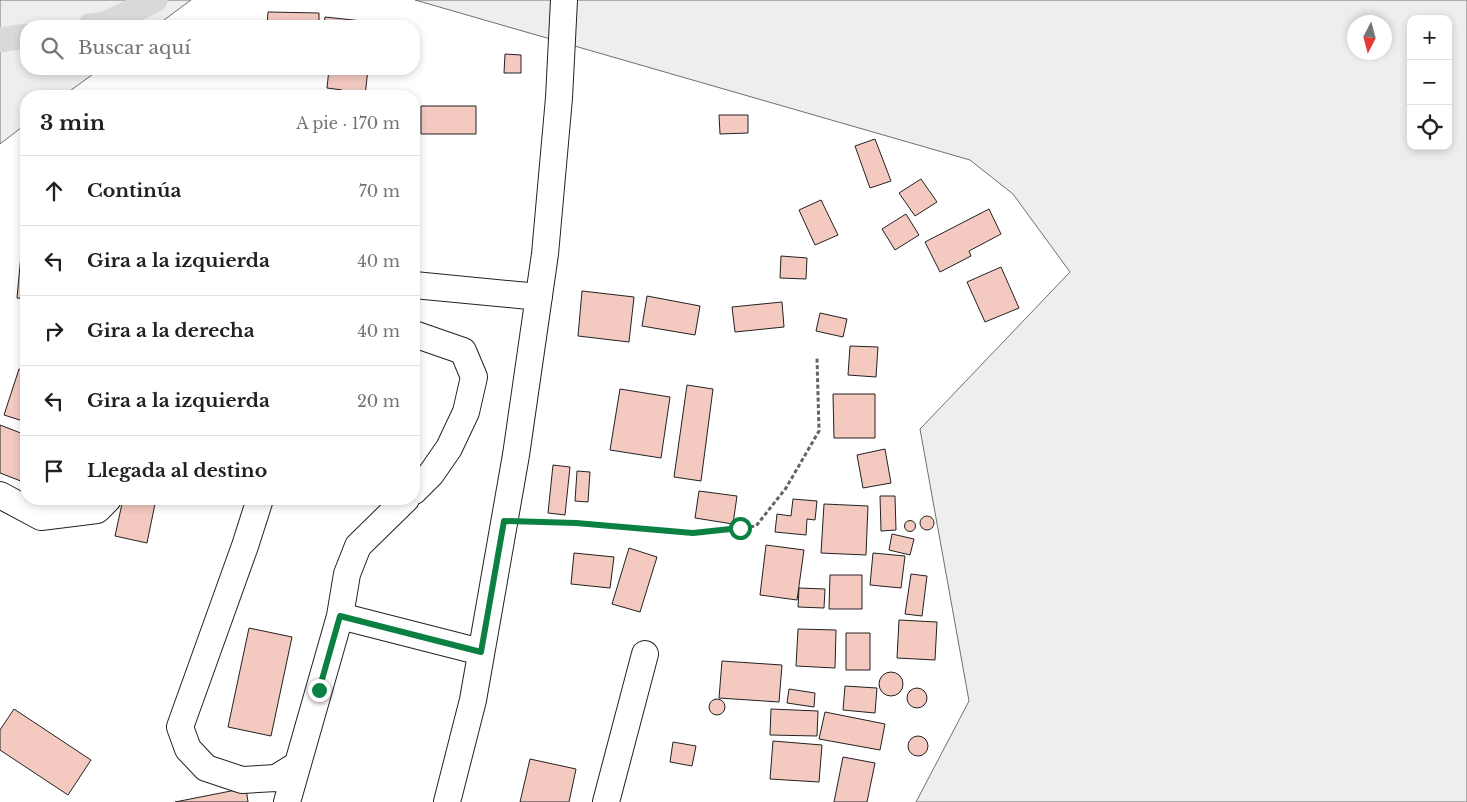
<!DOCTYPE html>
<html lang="es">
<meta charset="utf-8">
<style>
:root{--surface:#fff;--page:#f2f2f2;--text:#202124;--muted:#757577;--line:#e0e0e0}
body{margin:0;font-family:"Libre Baskerville",serif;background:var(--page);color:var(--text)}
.controls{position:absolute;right:15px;top:15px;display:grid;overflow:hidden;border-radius:10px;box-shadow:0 2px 8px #0003}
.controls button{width:45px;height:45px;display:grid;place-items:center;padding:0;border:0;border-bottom:1px solid var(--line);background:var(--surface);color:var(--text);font:25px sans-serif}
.compass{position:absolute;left:1347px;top:15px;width:45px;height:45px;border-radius:50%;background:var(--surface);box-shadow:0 2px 8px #0003;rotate:186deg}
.stop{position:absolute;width:15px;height:15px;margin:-11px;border:4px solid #0b8043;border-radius:50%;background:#fff}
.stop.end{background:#0b8043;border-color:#fff;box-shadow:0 1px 5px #0008}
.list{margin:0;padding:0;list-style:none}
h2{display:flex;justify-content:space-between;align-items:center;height:65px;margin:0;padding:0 20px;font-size:21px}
h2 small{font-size:16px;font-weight:400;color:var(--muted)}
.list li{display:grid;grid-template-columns:32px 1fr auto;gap:15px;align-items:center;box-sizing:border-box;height:70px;padding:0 20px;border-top:1px solid var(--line)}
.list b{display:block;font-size:19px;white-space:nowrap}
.list em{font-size:16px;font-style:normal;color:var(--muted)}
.icon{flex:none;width:28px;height:28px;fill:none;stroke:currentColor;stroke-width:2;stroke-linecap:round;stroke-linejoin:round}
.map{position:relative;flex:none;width:1467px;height:802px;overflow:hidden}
.search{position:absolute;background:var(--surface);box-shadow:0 2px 8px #0003;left:20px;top:20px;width:400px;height:55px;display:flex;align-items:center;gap:12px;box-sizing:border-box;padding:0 18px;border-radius:20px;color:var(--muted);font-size:19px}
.panel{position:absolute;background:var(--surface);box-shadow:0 2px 8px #0003;left:20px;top:90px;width:400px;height:415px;border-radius:20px}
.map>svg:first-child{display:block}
</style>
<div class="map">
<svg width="1467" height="802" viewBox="0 0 1467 802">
<rect width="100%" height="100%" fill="#fff"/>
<path fill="#eee" stroke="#6f6f6f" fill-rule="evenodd" d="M0 0H191L156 26H26V69H100L63 96H26V124L0 144Z
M415 0H1467V802H916L969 701 920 429 1070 272 1013 194 970 160ZM1411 19H1448V146H1411ZM1354 22H1384V52H1354Z"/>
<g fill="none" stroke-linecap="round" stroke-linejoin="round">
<path stroke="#d9d9d9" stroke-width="25" d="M90 26 105 24 155 0
M0 40 26 36"/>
</g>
<path fill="#f3c9c0" stroke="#222" d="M268 12 319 13V26H267Z
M325 17 372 22V26H324Z
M505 54 521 55V73H504Z
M329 69H368L365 96H341L342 90 327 88Z
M421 106H476V134H421Z
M719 115H748V133L720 134Z
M875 139 891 181 870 188 855 146Z
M921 179 937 202 915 216 899 193Z
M821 200 838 235 815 245 799 210Z
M989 209 1001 234 969 251 971 256 940 272 925 242Z
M906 214 919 235 895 250 882 229Z
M21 255 26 256V299L17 298Z
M781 256 807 258 806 279 780 278Z
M1001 267 1019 308 985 322 967 282Z
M582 291 634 297 629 342 578 336Z
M647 296 700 306 695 335 642 326Z
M782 302 784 327 735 332 732 307Z
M820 313 847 319 843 337 816 331Z
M850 346 878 347 876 377 848 375Z
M19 369 26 371V422L4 415Z
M687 385 713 389 701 481 674 477Z
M620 389 670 397 661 458 610 450Z
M833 394H875V438H834Z
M0 425 26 435V483L0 473Z
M885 449 891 483 863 488 857 455Z
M553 465 570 467 565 515 548 513Z
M577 471 590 472 588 502 575 501Z
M699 491 737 496 733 524 695 518Z
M880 496H895L896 530 881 531Z
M123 499H156L147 543 115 536Z
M793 499 817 501 815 520 807 519 806 535 775 532 777 514 791 516Z
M824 504 868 506 866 555 821 553Z
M920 523a7 7 0 1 1 14 0a7 7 0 1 1-14 0Z
M904.5 526a5.5 5.5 0 1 1 11 0a5.5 5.5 0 1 1-11 0Z
M892 534 914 539 910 555 889 550Z
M766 545 804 550 797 600 760 595Z
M629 548 657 557 640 612 612 604Z
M574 553 614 557 610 588 571 584Z
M873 553 905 556 901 588 870 585Z
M911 574 927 576 922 616 905 614Z
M830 575H862V609H829Z
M799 588 825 589 824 608 798 607Z
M899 620 937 622 935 660 897 658Z
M249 628 292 637 271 736 228 727Z
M798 629 836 630 835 668 796 666Z
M846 633H870V670H846Z
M722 661 782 665 779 702 719 698Z
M879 684a12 12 0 1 1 24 0a12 12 0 1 1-24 0Z
M845 686 877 688 875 713 843 710Z
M907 698a10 10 0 1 1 20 0a10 10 0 1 1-20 0Z
M789 689 815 693 814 707 787 703Z
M709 707a8 8 0 1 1 16 0a8 8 0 1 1-16 0Z
M14 709 91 760 68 795 0 750V730Z
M771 709 818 711 817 736 770 735Z
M825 712 885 724 880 750 819 739Z
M908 746a10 10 0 1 1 20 0a10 10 0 1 1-20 0Z
M773 741 822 745 819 782 770 779Z
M673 742 696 746 692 766 670 762Z
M843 757 875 763 867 802H834Z
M530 759 576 769 569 802H520Z
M246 788 248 802H175Z"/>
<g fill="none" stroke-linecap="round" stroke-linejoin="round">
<g stroke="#222" stroke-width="28">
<path id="minor" d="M414 285 539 297
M414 334 463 351 474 377 466 412 449 448 431 474 414 491
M0 495 41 517 97 510 108 499
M260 499 245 546 180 727 188 749 206 768 242 780 276 778 297 765
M340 616 481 652
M287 802 340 616 347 574 358 546 406 499
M447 802 473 700 516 455 545 254 559 98 564 0
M606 802 645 654"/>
</g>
<path stroke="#646464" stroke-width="3" stroke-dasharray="4 2.5" stroke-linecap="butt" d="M530 522 575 523 693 533 756 526 786 488 819 431 817 358"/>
<use href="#minor" stroke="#fff" stroke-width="26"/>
</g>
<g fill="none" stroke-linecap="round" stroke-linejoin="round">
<path stroke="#0b8043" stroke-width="6" d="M319 690 340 616 481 652 504 521 576 523 693 533 740 528"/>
</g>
</svg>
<div class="controls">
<button>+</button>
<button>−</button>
<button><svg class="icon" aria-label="locate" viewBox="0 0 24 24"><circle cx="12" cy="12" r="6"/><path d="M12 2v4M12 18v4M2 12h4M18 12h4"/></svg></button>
</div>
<svg class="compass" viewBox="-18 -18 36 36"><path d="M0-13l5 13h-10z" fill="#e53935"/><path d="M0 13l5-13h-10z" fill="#757577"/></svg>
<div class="stop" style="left:740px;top:528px"></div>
<div class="stop end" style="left:319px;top:690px"></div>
<div class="search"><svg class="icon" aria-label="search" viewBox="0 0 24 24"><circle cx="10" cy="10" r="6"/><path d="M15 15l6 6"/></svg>Buscar aquí</div>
<section class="panel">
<h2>3 min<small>A pie · 170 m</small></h2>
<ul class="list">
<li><svg class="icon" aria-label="ahead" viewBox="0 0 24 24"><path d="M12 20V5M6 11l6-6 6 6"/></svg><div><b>Continúa</b></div><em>70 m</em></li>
<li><svg class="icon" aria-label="left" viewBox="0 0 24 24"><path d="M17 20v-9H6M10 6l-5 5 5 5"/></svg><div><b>Gira a la izquierda</b></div><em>40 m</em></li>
<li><svg class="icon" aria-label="right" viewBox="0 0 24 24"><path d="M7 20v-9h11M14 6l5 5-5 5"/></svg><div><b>Gira a la derecha</b></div><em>40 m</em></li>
<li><svg class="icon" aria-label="left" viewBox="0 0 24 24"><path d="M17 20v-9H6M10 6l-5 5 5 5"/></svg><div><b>Gira a la izquierda</b></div><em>20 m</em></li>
<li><svg class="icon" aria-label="arrive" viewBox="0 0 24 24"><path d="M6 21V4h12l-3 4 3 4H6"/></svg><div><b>Llegada al destino</b></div></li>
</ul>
</section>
</div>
